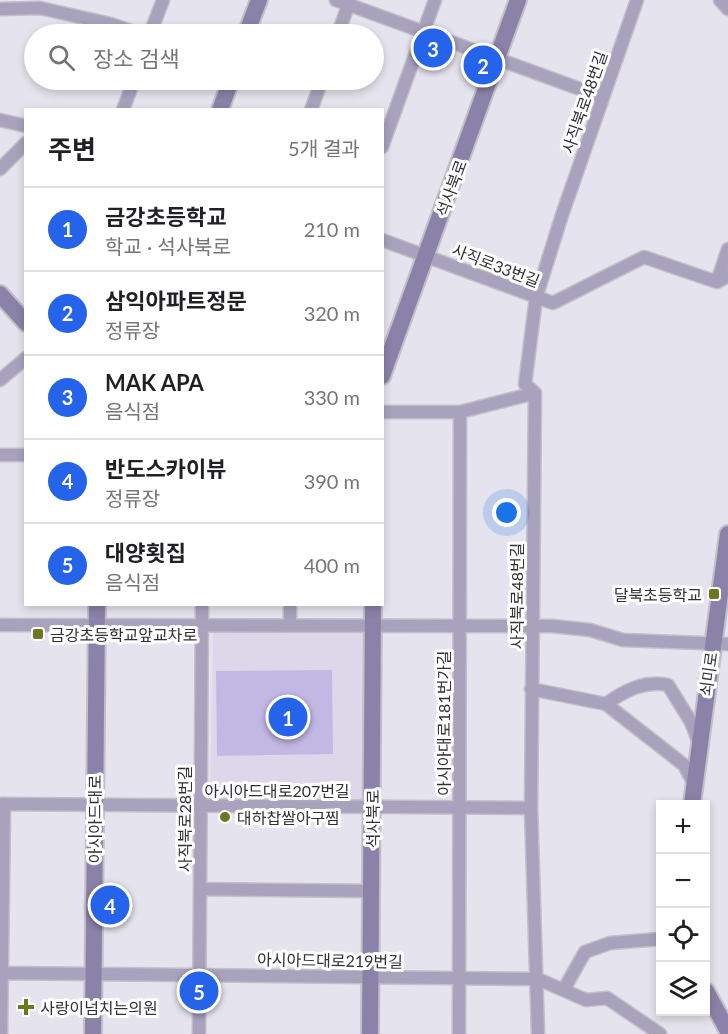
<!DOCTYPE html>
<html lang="ko">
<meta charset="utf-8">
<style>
:root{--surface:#fff;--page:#f2f2f2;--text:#202124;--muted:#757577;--line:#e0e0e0;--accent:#2563eb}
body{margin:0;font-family:Lato,"Noto Sans KR",sans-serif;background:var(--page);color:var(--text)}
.controls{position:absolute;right:18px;bottom:18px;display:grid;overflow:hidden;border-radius:0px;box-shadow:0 3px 9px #0003}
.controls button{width:54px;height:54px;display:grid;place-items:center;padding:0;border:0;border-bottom:2px solid var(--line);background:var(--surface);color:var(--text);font:30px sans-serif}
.you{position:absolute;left:507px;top:513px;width:21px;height:21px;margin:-15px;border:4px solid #fff;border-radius:50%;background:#1a73e8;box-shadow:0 0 0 9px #1a73e833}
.badge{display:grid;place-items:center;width:39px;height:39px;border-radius:50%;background:var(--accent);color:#fff;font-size:20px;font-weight:700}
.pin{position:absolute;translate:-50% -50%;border:3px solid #fff;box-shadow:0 2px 6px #0006}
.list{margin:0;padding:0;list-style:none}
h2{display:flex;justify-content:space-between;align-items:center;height:78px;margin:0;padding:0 24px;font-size:26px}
h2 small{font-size:20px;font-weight:400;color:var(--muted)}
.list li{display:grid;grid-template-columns:39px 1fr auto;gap:18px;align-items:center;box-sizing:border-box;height:84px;padding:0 24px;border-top:2px solid var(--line)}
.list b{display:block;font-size:22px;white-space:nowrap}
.list p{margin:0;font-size:20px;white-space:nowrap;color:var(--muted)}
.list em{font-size:20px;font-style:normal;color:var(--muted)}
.icon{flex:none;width:33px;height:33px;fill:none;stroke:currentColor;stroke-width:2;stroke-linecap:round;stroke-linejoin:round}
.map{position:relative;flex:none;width:728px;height:1034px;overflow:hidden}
.search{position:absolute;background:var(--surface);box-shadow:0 3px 9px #0003;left:24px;top:24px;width:360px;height:66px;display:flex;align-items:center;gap:15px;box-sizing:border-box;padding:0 21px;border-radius:33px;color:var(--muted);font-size:22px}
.panel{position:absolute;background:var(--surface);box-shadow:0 3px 9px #0003;left:24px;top:108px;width:360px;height:498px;border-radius:0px}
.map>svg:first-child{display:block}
</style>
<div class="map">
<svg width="728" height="1034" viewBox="0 0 728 1034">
<rect width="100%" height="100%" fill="#e5e3ed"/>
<path fill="#dcd8e9" d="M213 630 361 631 364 635 367 801 210 798Z"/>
<path fill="#c2b8e4" d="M332 670 333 754 217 756 216 671Z"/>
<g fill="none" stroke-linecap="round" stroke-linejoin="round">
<g stroke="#c1bfc8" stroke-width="15">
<path id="street" d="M336 0 602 97
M720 0 728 9
M0 9 40 8 111 24 140 34
M150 34 163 0
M338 34 350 0
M123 110 134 80
M311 110 322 80
M0 120 26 126
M382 147 435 0
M0 169 26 143
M382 240 553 303 644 257 717 282 728 276
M717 282 728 249
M0 380 26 358
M382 412H460L535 393
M0 455H26
M290 604V626
M0 625 552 626 590 630 623 640 728 644
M531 689 606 704 684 765 694 784
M606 704C624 691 644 680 668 685L691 722 699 743
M0 804 531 808
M200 889 371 891
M0 973 538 979 586 1000 607 998 660 1034
M564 989 585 952 610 943 660 939
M1 1034 4 804
M199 1034 202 604
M459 1034 460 412
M538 1034 531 808 535 393 525 384 536 298 562 215 637 0"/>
</g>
<g stroke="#c1bfc8" stroke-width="20">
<path id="secondary" d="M246 34 259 0
M220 110 231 80
M0 294 26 323
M382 376 518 0
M692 804 728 534
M706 991 728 1031
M93 1034 97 604
M370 1034 373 604"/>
</g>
<use href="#street" stroke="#a8a2bd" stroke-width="12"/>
<use href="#secondary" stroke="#8b82a9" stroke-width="16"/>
</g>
<g fill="#6d7620" stroke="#fff" stroke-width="2">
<rect x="708" y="588" width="12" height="12" rx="3"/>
<rect x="32" y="628" width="12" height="12" rx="3"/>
<circle cx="225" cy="817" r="6"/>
<path d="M23 998h6v6h6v6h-6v6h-6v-6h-6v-6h6z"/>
</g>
<g text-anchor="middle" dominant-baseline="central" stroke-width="6" stroke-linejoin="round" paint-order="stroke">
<g font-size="16" fill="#313034" stroke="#fff">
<text transform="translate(584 102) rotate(-71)">사직북로48번길</text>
<text transform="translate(451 188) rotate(-70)">석사북로</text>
<text transform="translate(496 265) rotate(21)">사직로33번길</text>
<text transform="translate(516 596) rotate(-90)">사직북로48번길</text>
<text transform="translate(708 674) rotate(-82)">쇠미로</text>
<text transform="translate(443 723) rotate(-90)">아시아대로181번가길</text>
<text x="277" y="790">아시아드대로207번길</text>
<text transform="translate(94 819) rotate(-90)">아시아드대로</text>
<text transform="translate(184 819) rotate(-90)">사직북로28번길</text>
<text transform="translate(372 819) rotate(-90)">석사북로</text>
<text transform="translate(330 960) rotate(1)">아시아드대로219번길</text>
</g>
<g font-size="16" fill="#313034" stroke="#fff" text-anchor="start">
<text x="702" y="594" text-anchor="end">달북초등학교</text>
<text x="50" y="634">금강초등학교앞교차로</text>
<text x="237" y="817">대하찹쌀아구찜</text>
<text x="40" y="1007">사랑이넘치는의원</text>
</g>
</g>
</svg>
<div class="controls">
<button>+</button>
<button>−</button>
<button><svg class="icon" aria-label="locate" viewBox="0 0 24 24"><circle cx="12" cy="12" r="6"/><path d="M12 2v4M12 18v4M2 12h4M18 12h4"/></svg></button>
<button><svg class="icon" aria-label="layers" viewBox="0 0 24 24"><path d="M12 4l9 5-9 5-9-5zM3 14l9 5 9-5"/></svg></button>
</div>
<div class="you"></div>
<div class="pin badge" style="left:288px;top:717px">1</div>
<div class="pin badge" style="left:483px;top:65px">2</div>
<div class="pin badge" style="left:433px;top:48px">3</div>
<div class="pin badge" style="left:110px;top:905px">4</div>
<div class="pin badge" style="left:199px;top:991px">5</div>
<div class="search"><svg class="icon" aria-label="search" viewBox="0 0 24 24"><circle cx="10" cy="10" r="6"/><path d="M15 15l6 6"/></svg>장소 검색</div>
<section class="panel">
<h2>주변<small>5개 결과</small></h2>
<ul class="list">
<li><span class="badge">1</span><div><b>금강초등학교</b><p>학교 · 석사북로</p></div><em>210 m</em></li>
<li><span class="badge">2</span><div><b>삼익아파트정문</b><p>정류장</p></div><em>320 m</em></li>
<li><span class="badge">3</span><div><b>MAK APA</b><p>음식점</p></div><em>330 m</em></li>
<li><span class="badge">4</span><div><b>반도스카이뷰</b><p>정류장</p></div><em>390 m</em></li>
<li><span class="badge">5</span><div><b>대양횟집</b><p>음식점</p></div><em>400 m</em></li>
</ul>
</section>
</div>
